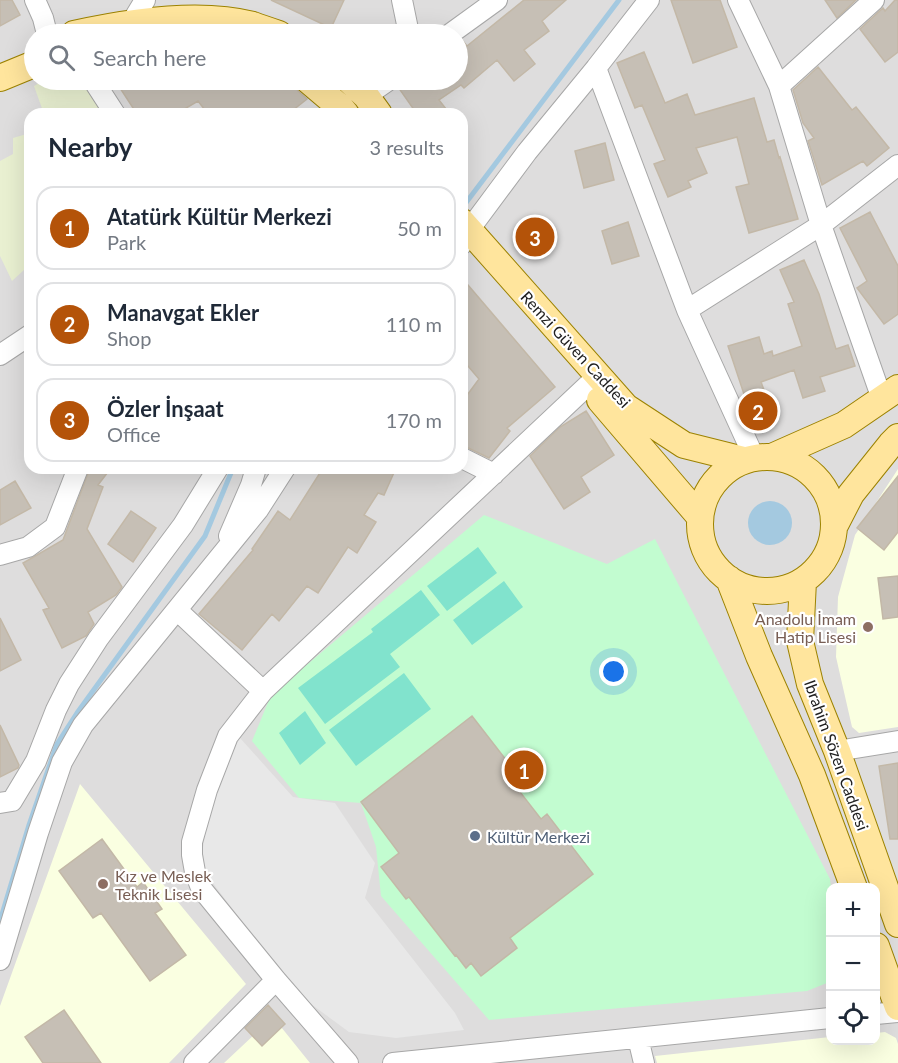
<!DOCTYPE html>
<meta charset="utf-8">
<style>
:root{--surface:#fff;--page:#f6f6f7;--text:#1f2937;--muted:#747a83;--line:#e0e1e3;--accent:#b45309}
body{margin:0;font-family:Lato,sans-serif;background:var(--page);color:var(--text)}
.controls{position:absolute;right:18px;bottom:18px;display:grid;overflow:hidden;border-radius:12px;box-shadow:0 6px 24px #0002}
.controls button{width:54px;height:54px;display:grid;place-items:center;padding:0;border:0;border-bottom:2px solid var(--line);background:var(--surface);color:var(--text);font:30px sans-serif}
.you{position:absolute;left:614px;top:672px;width:21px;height:21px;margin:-15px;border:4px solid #fff;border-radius:50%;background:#1a73e8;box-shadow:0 0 0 9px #1a73e833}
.badge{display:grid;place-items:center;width:39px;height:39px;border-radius:50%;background:var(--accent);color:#fff;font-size:20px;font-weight:700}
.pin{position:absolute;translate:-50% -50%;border:3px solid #fff;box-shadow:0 2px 6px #0006}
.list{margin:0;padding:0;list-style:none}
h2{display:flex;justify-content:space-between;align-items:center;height:78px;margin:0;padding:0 24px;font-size:26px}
h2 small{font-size:20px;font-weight:400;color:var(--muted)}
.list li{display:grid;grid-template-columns:39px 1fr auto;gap:18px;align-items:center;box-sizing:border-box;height:84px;margin:0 12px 12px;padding:0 12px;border:2px solid var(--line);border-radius:18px}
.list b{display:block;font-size:22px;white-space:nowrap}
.list p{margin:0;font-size:20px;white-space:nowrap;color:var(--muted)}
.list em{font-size:20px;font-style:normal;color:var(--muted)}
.icon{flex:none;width:33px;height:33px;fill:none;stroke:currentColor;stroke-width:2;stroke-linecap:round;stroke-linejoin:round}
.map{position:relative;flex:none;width:898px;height:1063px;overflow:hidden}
.search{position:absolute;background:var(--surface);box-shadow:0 6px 24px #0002;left:24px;top:24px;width:444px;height:66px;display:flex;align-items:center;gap:15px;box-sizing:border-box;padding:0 21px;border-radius:33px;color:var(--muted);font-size:22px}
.panel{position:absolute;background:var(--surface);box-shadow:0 6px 24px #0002;left:24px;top:108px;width:444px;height:366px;border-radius:18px}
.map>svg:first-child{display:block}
</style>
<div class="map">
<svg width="898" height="1063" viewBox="0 0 898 1063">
<rect width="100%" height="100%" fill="#f1efe6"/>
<path fill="#dedddd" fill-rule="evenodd" d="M0 0H898V1063H0ZM34 34H458V80H34ZM30 114H462V468H30ZM830 888H876V1040H830Z"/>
<path fill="#faffe1" d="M898 469V727L859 733 852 727 836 657 838 597 855 535Z
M80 784 246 984 169 1063H0V1006Z
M273 1017 310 1063H224Z
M885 1032 896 1038 898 1044V1063H657L655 1056 830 1037V1040H876V1033Z"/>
<path fill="#e9f0d1" d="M44 80H84L102 114H44L34 86Z
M30 133V281L24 270 12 281 0 256V161L13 154V138Z"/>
<path fill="#c2fcd0" d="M484 515 607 564 655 539 830 879 831 887 830 976 827 983 807 991 489 1020 381 896 376 847 361 803 299 798 252 741 271 695Z"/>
<path fill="#81e3cd" d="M478 547 497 573 447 611 427 586Z
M504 581 523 607 472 645 453 620Z
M421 590 440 615 390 654 400 667 325 724 298 688 373 632 371 629Z
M404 673 431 709 356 766 329 730Z
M305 711 326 743 300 765 279 733Z"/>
<path fill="#e8e8e8" d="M240 738 293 797 335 803 375 863 365 898 455 1013 464 1030 396 1038 349 1032 311 1004 278 969 200 866 210 805 236 743Z"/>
<path fill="#a4c9e0" d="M748 523a22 22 0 1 1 44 0a22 22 0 1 1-44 0Z"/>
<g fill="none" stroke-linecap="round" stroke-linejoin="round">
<path stroke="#a4c9e0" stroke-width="5" d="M462 208 619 0
M0 921 29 825 57 744 77 713 205 536 233 468"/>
</g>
<path fill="#c6bfb5" stroke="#c3b8a7" stroke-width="1.5" d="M0 0H12L20 15 0 26Z
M271 0H344L331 28Z
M524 0H566L542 21 549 31 524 50 535 64 514 81 497 60 464 88 461 85 439 100 450 114H417L398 87 401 80H458V43L462 40 467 46Z
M671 0H720L737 47 693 63Z
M825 0H856L837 18Z
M895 0H898V52L885 62 860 29 883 8 885 11Z
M644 52 665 103 687 94 695 115 754 98 767 142 774 140 779 158 780 157 798 219 749 233 736 187 749 184 737 137 696 148 707 173 688 181 691 187 668 197 654 164 665 160 642 105 635 108 617 63Z
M818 67 852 110 856 107 889 148 867 166 863 161 822 185 808 141 814 138 803 123 793 90Z
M126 80H291L298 91 307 99 288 114H208L198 101 176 114H137L118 85Z
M605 143 614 180 584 188 575 151Z
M870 212 898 266V314L884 324 857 288 867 281 840 228Z
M628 222 639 256 612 264 602 231Z
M804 260 819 294 836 349 848 345 855 366 820 377 825 391 803 398 794 370 761 382 776 422 755 430 741 399 745 397 728 346 759 337 764 354 772 351 773 356 802 346 788 304 794 302 780 270Z
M462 278 555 387 507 428 510 431 489 458 462 445V402L479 379 462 359Z
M586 411 614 455 581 477 590 492 564 509 530 456 560 427Z
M90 468H111L98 485 103 487 87 529 122 587 116 595 88 612 94 624 86 636 62 648 43 610 49 608 23 563 63 540Z
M323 468H396L384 495 378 493 364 515 376 522 357 553 348 547 318 593 307 586 279 621 272 614 242 650 199 614 253 550 252 549 278 511 290 520Z
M898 476V532L884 550 857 528Z
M15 481 31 508 0 525V490Z
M131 511 156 528 133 562 108 544Z
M898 576V617L883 619 878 578Z
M0 618 21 660 0 671Z
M472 716 527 787 520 792 541 819 547 814 593 874 510 938 517 948 481 976 471 963 466 968 456 955 455 956 409 897 406 899 381 867 399 853 361 802Z
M0 725 19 765 18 768 0 777Z
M898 763V839H890L879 766Z
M102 839 137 887 143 882 162 909 155 913 186 955 150 981 101 913 93 918 59 871Z
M268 1005 285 1024 262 1046 245 1028Z
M64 1010 101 1063H43L25 1037Z"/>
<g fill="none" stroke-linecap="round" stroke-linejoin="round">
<g stroke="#a7a7a7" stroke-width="22">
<path id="minor" d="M35 0 43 18 47 34
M402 0 409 34
M738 0 779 86 821 225 882 399
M134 24 136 15 145 0
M450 34 497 0
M596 68 687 310 754 457
M93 80 115 114
M779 86 874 0
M366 96 389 80
M462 244 469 230 527 152 596 68 649 0
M687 310 821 225 898 165
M0 355 30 335
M462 458 494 474
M229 536 251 485 256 468
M0 555 28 547 55 527 78 468
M177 610 263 691
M837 751 898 741
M0 803 12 801 36 761 56 710 69 684 98 639 183 525 218 468
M0 960 38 833 62 762 83 725 258 510 285 468
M876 1014 898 1012
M638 1038 644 1063
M194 1063 276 980
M348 1063 276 980 201 888 195 872 192 855V842L207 790 228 736 263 691 588 385
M393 1063 830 1018"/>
</g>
<g stroke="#9c8200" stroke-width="28">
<path id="major" d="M74 34C128 22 199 11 253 25 261 28 270 31 279 34
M0 78 34 64
M308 80 341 108 346 114
M349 80 366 96 379 114
M462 222 626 407 684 445 744 460
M600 400 700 517
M774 456 844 425 898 388
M700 524a67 67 0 1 1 134 0a67 67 0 1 1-134 0Z
M835 525 851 494 891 444 898 437
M729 579 759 656 812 775 854 888
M803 581 800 641 810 684 837 751 898 924
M876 946 898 1007"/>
</g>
<use href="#minor" stroke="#fff" stroke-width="20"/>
<use href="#major" stroke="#ffe59d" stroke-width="26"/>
</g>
<g fill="#8d6e63" stroke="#fff" stroke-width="2">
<circle cx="868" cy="627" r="6"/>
<circle cx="103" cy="884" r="6"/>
</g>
<circle fill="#5c6f8a" stroke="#fff" stroke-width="2" cx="475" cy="836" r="6"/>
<g text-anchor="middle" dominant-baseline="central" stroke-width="4.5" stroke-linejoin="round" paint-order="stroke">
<g font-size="16" fill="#202020" stroke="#fff">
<text transform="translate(576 349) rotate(47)">Remzi Güven Caddesi</text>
<text transform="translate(837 755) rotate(70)">Ibrahim Sözen Caddesi</text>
</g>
<g font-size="16" fill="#785e54" stroke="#fff" text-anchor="end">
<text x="856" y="618">Anadolu İmam<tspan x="856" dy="18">Hatip Lisesi</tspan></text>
<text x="115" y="875" text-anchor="start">Kız ve Meslek<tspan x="115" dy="18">Teknik Lisesi</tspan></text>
</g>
<g font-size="16" fill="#4e5e75" stroke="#fff" text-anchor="start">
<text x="487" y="836">Kültür Merkezi</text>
</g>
</g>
</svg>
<div class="controls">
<button>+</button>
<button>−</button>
<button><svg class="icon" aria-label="locate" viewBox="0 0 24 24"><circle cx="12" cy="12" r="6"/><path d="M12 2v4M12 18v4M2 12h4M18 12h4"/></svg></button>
</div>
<div class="you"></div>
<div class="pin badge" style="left:524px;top:770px">1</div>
<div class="pin badge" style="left:758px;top:411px">2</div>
<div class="pin badge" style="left:535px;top:237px">3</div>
<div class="search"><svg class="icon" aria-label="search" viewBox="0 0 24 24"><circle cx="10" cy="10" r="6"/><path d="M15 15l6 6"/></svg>Search here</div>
<section class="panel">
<h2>Nearby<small>3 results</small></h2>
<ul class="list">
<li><span class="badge">1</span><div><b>Atatürk Kültür Merkezi</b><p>Park</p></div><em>50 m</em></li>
<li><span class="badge">2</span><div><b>Manavgat Ekler</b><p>Shop</p></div><em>110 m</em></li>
<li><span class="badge">3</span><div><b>Özler İnşaat</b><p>Office</p></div><em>170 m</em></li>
</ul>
</section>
</div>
